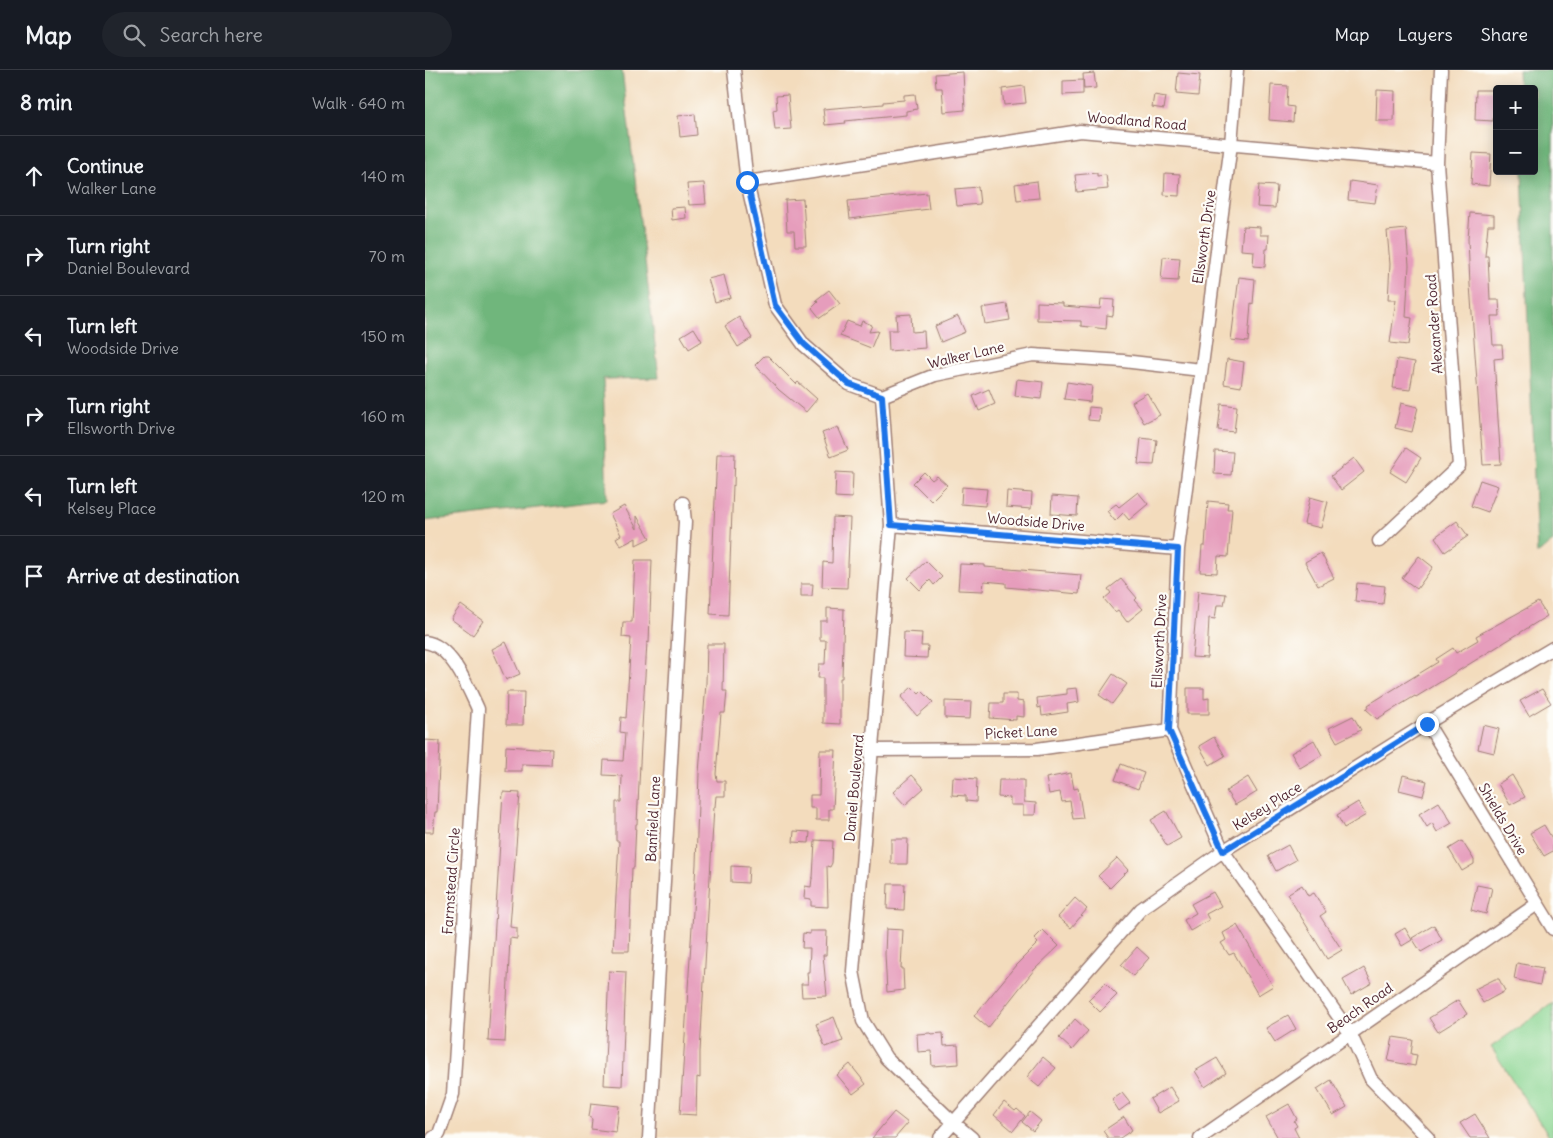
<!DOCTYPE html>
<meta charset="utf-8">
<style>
:root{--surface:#171b24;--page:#20242c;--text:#f1f3f6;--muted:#9ea1a6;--line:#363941}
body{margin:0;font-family:Delius,sans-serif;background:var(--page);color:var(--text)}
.controls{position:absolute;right:15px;top:15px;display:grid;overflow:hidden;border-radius:5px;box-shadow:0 2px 12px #0003}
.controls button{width:45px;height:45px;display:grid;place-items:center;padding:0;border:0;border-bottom:1px solid var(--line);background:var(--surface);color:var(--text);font:25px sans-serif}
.stop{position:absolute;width:15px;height:15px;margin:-11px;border:4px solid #1a73e8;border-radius:50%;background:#fff}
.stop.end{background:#1a73e8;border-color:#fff;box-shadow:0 1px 5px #0008}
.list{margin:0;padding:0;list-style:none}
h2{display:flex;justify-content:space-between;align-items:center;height:65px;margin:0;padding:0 20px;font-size:21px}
h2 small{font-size:16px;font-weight:400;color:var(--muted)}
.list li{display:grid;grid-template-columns:32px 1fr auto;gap:15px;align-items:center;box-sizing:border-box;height:80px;padding:0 20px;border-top:1px solid var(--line)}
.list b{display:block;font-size:19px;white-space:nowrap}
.list p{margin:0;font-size:16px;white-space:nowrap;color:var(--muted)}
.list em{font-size:16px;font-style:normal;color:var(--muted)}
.icon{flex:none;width:28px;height:28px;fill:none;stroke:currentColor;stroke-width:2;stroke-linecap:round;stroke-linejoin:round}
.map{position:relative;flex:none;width:1128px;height:1068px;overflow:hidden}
header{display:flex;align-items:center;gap:30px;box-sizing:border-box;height:70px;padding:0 25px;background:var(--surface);border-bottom:1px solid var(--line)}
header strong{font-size:24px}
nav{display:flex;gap:28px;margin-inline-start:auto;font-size:18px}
.search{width:350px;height:45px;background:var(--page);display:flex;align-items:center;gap:12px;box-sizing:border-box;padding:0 18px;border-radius:28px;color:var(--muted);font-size:19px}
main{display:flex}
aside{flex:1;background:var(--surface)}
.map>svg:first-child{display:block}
</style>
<header>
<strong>Map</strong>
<div class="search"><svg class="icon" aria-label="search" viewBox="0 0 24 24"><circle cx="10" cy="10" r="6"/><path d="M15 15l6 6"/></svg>Search here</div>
<nav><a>Map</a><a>Layers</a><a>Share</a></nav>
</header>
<main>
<aside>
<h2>8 min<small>Walk · 640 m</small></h2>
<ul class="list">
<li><svg class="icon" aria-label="ahead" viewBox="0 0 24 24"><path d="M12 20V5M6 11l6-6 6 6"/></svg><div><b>Continue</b><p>Walker Lane</p></div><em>140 m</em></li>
<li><svg class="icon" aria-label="right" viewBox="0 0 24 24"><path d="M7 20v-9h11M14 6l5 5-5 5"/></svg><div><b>Turn right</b><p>Daniel Boulevard</p></div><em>70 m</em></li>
<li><svg class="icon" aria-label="left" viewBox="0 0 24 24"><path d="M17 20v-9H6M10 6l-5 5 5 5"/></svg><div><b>Turn left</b><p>Woodside Drive</p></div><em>150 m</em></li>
<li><svg class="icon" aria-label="right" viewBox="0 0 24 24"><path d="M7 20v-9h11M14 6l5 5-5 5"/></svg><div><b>Turn right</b><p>Ellsworth Drive</p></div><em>160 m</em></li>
<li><svg class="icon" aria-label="left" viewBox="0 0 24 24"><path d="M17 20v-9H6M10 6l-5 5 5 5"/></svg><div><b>Turn left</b><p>Kelsey Place</p></div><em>120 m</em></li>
<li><svg class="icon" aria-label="arrive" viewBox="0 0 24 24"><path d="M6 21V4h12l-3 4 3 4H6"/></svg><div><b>Arrive at destination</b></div></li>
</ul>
</aside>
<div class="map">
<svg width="1128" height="1068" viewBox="0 0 1128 1068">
<rect width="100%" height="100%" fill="#fdfcf7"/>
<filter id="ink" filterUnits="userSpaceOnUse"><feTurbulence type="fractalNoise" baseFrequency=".02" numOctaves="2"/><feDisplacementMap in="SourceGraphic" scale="10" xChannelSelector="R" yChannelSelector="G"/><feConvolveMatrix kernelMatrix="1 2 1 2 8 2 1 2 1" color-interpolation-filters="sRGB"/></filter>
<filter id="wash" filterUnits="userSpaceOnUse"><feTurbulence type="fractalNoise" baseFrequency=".0096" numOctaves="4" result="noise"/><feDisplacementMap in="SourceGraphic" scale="20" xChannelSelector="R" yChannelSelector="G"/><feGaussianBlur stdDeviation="1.12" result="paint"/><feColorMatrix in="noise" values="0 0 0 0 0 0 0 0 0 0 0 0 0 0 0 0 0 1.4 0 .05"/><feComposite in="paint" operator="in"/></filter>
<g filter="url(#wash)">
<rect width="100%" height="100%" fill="#f3dcbd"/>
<path fill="#8ad592" stroke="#6a7a5e" d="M1128 933V1068H1125L1066 977Z"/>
<path fill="#6fb67c" stroke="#5c6a54" d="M0 0H197L234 308 178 309 182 430 0 451Z
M1093 0H1128V472L1112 484 1097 101H1109V19H1094Z"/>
<g id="blocks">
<path fill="#e69dbc" d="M538 2 540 40 519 42 517 18H511L510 4Z
M669 3 671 18 659 19 658 4Z
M753 3 775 5 773 26 751 24Z
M658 10V24L638 25V11Z
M846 15 863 16 862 36 869 37 868 52 844 50Z
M599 16 601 33 579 35 577 19Z
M952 20 970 21 969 51H951Z
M1051 20H1069V22H1072V38H1069L1068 51 1050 50Z
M490 24 492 39 481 41V45L420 51 421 53 400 55 398 39 458 34V32L479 30V25Z
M363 25 366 59 350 60 348 40 352 39 351 26Z
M729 25 741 27 739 39 727 37Z
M270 44 272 65 255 67 253 46Z
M1048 83 1066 84 1064 116 1046 114Z
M672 103V106L681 105 683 119 652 122 650 105Z
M740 103 755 104 754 126 739 125Z
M612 111 614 128 592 130 590 114Z
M925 111 953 115 950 133 923 130Z
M279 113 281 134 264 135 262 114Z
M834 115 852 116 850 138 832 137Z
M553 117 555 134 532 136 530 119Z
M502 123 504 139 425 149 423 131Z
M378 129 381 176H370L369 161H362L360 130Z
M260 137 261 148 247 150 246 138Z
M1045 143 1069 145V155H1063L1060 186H1063L1065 230H1074L1075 246H1066L1068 275H1077L1078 288 1069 289 1076 394 1058 395 1045 215 1043 169Z
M818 156 835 157V165H844L843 179H841L840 197 828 196 829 181 816 180Z
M981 159 984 195 981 247 987 248 983 275 965 273 971 230H963L965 194 962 161Z
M738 187 755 188 753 211 736 210Z
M299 205 305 228 290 232 283 209Z
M814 207 830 209 828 234 826 233 823 272 806 270Z
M404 220 415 234 395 248 387 238 393 232 391 230Z
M676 229 689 230 688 246 682 245 681 259 656 256V251L612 250V232L638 233V236L675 239Z
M582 234 585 250 560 254 557 238Z
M486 244 487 262 499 261 500 278 464 281 463 260H472L471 245Z
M533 246 540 262 516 272 510 256Z
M314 247 327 268 313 277 300 256Z
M422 251 435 256 437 251 447 255 444 262 453 261 446 278 415 266Z
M269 258 277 271 264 279 256 266Z
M339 286H343L371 314 373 312 392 329 381 342 354 320 330 295Z
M802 289 819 292 816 317 799 314Z
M972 289 990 292 985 320 968 318Z
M592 309 618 312 616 329 590 326Z
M642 312 667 316 665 332 639 329Z
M564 319 570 334 554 341 548 326Z
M722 323 735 345 719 353 707 332Z
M976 333 993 337 987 362 970 358Z
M796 334 812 336 809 362 793 360Z
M664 337 675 338 674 351 663 350Z
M413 357 423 380 406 387 397 363Z
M716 368 732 370 729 395 713 394Z
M981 378 996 388 981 412 965 402Z
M790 381 808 382 806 405 789 404Z
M292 384H310L309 416 308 415 303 545 285 544Z
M929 388 939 402 916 420 906 406Z
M411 402 428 403 427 428 410 427Z
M499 402 507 410 512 406 522 415 506 431 488 413Z
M1055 410 1073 416 1063 442 1046 436Z
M537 417 562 419 560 436 536 434Z
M582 421 607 423 606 439 581 437Z
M713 422 723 434 704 450 698 443 690 451 682 441 691 434 694 437Z
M627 426 653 428 652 446 626 444Z
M885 427 903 432 896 458 879 454Z
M783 431 803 433 802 439H807L803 487 793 486 792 503 775 502 777 476H780Z
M199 436 212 459V446L225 468 211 475V468L196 476 191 468 196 465 185 444Z
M408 447 425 448 422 518 397 517 398 492 407 493Z
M1032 451 1043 466 1020 482 1010 467Z
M896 483 909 508 893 516 880 492Z
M994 486 1008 497 992 519 977 508Z
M210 490H227L224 573 222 572 216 674 212 754H211L209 798H207L204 881H188L194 771H191V732H196L197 706 178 705 179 690 198 691 200 663 195 662 196 647 201 648 206 568 197 567 198 552H207Z
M501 491 517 507 509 515 505 510 495 520 483 508Z
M535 494 560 495V497L656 505 654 524 581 517V513L559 511 558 521 533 520Z
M696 509 712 528 710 530 718 539 702 552 693 540 690 542 679 529 686 523 683 519Z
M932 513 960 516 958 534 930 531Z
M376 514H388L387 526H376Z
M773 521 801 524 799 535H792L790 549 784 548 782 588 767 587Z
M1113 532 1122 546 991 627 990 626 952 649 941 639 944 637 943 635 1013 592 1011 589 1028 578 1031 583 1053 570 1051 566Z
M36 535 58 551 48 565 26 549Z
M402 538 419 539 417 608H415V654L398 653V608H393L394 594H400L401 570H395V551H402Z
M479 562 497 563 496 576H503L502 588 478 587Z
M81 572 95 604 81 610 67 579Z
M282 574H299L298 621H302L300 643H296L291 704 292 711H300V726H291L290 737H289L275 982V1008L272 1007 271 1045 255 1044 271 794 274 703 281 613Z
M688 604 702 614 687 634 674 625Z
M487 617 494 624 497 621 508 632 492 646 476 627Z
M652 618 654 632 642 634 643 642 617 646 616 637 613 638 612 628 642 624V619Z
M762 618H779V629L784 628V644H762Z
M1117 619 1126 633 1104 646 1095 631Z
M82 622H99L98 655H81Z
M578 624H592V631L599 632V647L591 646V650L565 648 566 633H578Z
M520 631 546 632 545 649 520 648Z
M928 646 936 660 912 672 904 658Z
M1058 655 1074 659 1069 683 1053 679Z
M789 667 800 686 785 695 774 676Z
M0 670 15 671 12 742H10L8 762H0Z
M889 670 897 685 875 698 866 683Z
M81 676 127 679 126 695 97 694V701H80Z
M395 680H411L408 739H404V750H391V738H385V725H394Z
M696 694 719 703 713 719 690 710Z
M646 703 649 719 653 718 658 748 648 749 645 731 637 732 635 722 624 724 621 708Z
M487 705 499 718 480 735 468 722Z
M978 705 1002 711 998 726 974 720Z
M1087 705 1100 727 1085 735 1073 714Z
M528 707 552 709 551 732 541 731V726L527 725Z
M823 707 832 722 810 735 801 721Z
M574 710H599V732L611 733 610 745H598V735H585V728L573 727Z
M78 722 95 723 85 857 92 858V869L85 868 80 972 63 971Z
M933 732 941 745 919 758 912 745Z
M1014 732 1027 753 1012 762 1007 753 1002 757 994 744Z
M741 741 756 768 742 776 726 750Z
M1119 755 1128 770V781L1119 786 1105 763Z
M369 761 385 762 384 773 368 772Z
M466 769H483L482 794H466Z
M390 770 408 771 407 793 405 797 402 796 403 837 386 836V829L379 828 380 816 386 817 387 808H388Z
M1037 771 1049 790V794L1037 801 1024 779Z
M863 775 871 790 851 801 843 786Z
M692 788 703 800 685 818 673 806Z
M306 796 324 797 323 813 306 812Z
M463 814H480L479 840 462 839Z
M877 815 883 826 889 823 901 842 895 846 917 880 902 889 862 824Z
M1052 815 1067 818 1061 844 1046 840Z
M788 822 796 836 781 844 784 850 765 861 759 850 771 843 766 834Z
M650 828 662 839 646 858 633 847Z
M812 855 848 916 833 925 809 883 804 885 796 873 801 870 798 863Z
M1009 855 1017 870 996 882 987 868Z
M980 858 987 870 977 876 970 864Z
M461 859 478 860 476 898H478L479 920 462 922 460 884Z
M618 860 634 876 609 900 563 958 549 946 591 895 613 873 609 869Z
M385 861H402L401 885H398L402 926 377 927 376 914H383L382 902H384L385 878H377L378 863 385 864Z
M712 877 724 888 708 906 696 895Z
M1092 893 1118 898 1115 915 1089 909Z
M939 898 947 913 926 925 918 910Z
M184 901 201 902 197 1016 179 1015Z
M1070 909H1074L1080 921 1058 933 1050 919Z
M680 913 692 925 675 942 663 930Z
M1033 930 1042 944 1013 962 1004 948Z
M863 945 871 959 850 972 841 958Z
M409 947 418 971 400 977 391 954Z
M650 949 663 961 647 980 634 968Z
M505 963 506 964 518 963 519 976 533 975 534 994 507 996 506 981 493 982 492 964Z
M968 967 988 970 986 984 992 985 990 996 963 991Z
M618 987 631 998 614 1017 602 1007Z
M792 988 801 1003 780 1017 770 1001Z
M425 994 441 1014 428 1024 412 1005Z
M906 1010 922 1037 908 1045 892 1019Z
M745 1017 754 1031 733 1043 725 1029Z
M697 1023 705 1033 694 1041 687 1030Z
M579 1032 590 1041 592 1039 600 1046 588 1061 569 1045Z
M166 1033 194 1036 191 1062 166 1059 167 1049 164 1047Z
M864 1034 872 1049 869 1051 872 1056 869 1058 874 1068H853L841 1047Z
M469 1042 483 1053 470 1068H447Z
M605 1042 616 1051 608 1061 597 1052Z
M1050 1044 1065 1068H1045L1035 1053Z
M699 1047 707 1060 695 1068H683L678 1061Z"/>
</g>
</g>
<g filter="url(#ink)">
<use href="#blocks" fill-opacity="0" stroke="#9e7e74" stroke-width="1"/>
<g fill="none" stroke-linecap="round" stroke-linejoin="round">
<g stroke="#9e7e74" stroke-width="15">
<path id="minor" d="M309 0 322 112 350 235 379 275 424 314 457 326 510 305 608 285 698 291 776 300
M812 0 806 74 753 479 745 660 798 781 925 963 946 1009 1003 1068
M322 112 655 61 1012 93
M457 326 466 455 428 901 438 951 461 988 529 1053 547 1068
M466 455 753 479
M954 471 1034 396 1012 93 1016 0
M0 572C26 575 43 617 53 639L28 1024 14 1064 8 1068
M1002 653 1128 859
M447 680 612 679 745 660
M224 1068 260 452 258 433
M515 1068 716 839 798 781 1002 653 1128 578
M775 1068 1112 834"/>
</g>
<use href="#minor" stroke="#fff" stroke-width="12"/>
</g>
</g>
<g fill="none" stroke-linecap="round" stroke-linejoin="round" filter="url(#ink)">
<path stroke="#1a73e8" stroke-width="6" d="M322 112 350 235 379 274 424 314 457 326 466 455 753 479 744 660 798 781 1002 654"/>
</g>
<g text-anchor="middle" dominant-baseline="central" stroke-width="4.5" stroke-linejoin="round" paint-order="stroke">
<g font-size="14" fill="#4a1f2b" stroke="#fdfcf7">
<text transform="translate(712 51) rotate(5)">Woodland Road</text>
<text transform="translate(779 167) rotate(-82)">Ellsworth Drive</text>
<text transform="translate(1009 254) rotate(-94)">Alexander Road</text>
<text transform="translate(541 285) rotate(-13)">Walker Lane</text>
<text transform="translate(611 452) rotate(5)">Woodside Drive</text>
<text transform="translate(734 571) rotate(-87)">Ellsworth Drive</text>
<text transform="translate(596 662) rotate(-3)">Picket Lane</text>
<text transform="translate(429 718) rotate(-85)">Daniel Boulevard</text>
<text transform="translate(842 736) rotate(-32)">Kelsey Place</text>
<text transform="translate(228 749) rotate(-87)">Banfield Lane</text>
<text transform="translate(1078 749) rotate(59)">Shields Drive</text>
<text transform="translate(26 811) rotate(-86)">Farmstead Circle</text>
<text transform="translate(935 938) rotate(-35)">Beach Road</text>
</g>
</g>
</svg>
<div class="controls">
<button>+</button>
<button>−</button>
</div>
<div class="stop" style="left:322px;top:112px"></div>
<div class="stop end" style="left:1002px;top:654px"></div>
</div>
</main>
